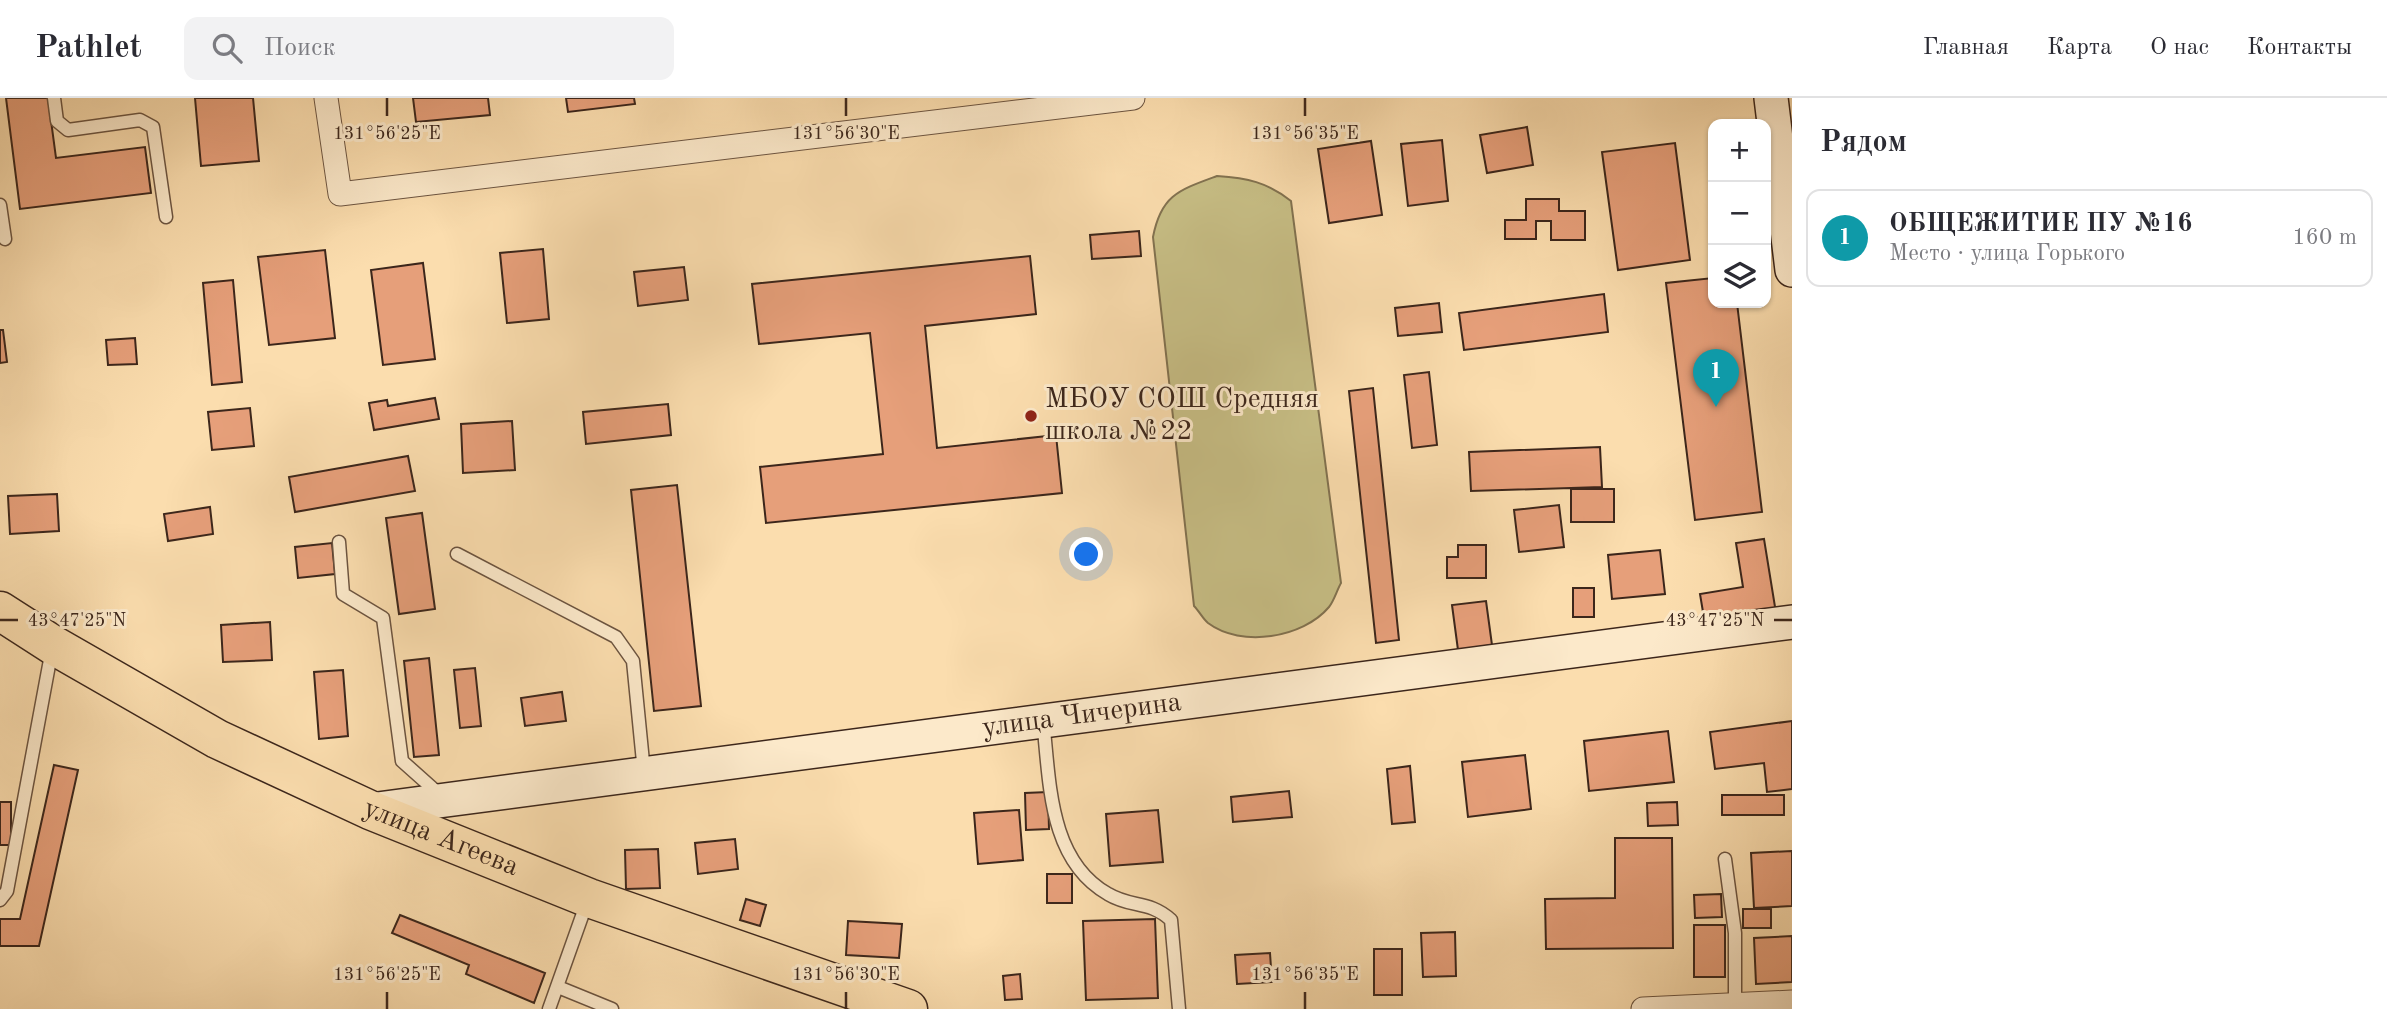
<!DOCTYPE html>
<html lang="ru">
<meta charset="utf-8">
<style>
:root{--surface:#fff;--page:#f2f2f3;--text:#2b2b33;--muted:#7c7c81;--line:#e1e1e2;--accent:#8f2418}
body{margin:0;font-family:"Old Standard TT",serif;background:var(--page);color:var(--text)}
.controls{position:absolute;right:21px;top:21px;display:grid;overflow:hidden;border-radius:14px;box-shadow:0 2px 5px #0004}
.controls button{width:63px;height:63px;display:grid;place-items:center;padding:0;border:0;border-bottom:2px solid var(--line);background:var(--surface);color:var(--text);font:35px sans-serif}
.you{position:absolute;left:1087px;top:457px;width:24px;height:24px;margin:-18px;border:5px solid #fff;border-radius:50%;background:#1a73e8;box-shadow:0 0 0 10px #1a73e833}
.badge{display:grid;place-items:center;width:46px;height:46px;border-radius:50%;background:var(--accent);color:#fff;font-size:23px;font-weight:700}
.pin{position:absolute;translate:-50% -58px;filter:drop-shadow(0 2px 4px #0008)}
.pin::after{content:'';position:absolute;top:37px;width:24px;height:21px;background:inherit;clip-path:polygon(0 0,100% 0,50% 100%)}
.list{margin:0;padding:0;list-style:none}
h2{display:flex;justify-content:space-between;align-items:center;height:91px;margin:0;padding:0 28px;font-size:30px}
h2 small{font-size:23px;font-weight:400;color:var(--muted)}
.list li{display:grid;grid-template-columns:46px 1fr auto;gap:21px;align-items:center;box-sizing:border-box;height:98px;margin:0 14px 14px;padding:0 14px;border:2px solid var(--line);border-radius:14px}
.list b{display:block;font-size:26px;white-space:nowrap}
.list p{margin:0;font-size:23px;white-space:nowrap;color:var(--muted)}
.list em{font-size:23px;font-style:normal;color:var(--muted)}
.icon{flex:none;width:38px;height:38px;fill:none;stroke:currentColor;stroke-width:2;stroke-linecap:round;stroke-linejoin:round}
.map{position:relative;flex:none;width:1792px;height:911px;overflow:hidden}
header{display:flex;align-items:center;gap:42px;box-sizing:border-box;height:98px;padding:0 35px;background:var(--surface);border-bottom:2px solid var(--line)}
header strong{font-size:33px}
nav{display:flex;gap:38px;margin-inline-start:auto;font-size:24px}
.search{width:490px;height:63px;background:var(--page);display:flex;align-items:center;gap:18px;box-sizing:border-box;padding:0 24px;border-radius:14px;color:var(--muted);font-size:26px}
main{display:flex}
aside{flex:1;background:var(--surface)}
.map>svg:first-child{display:block}
</style>
<header>
<strong>Pathlet</strong>
<div class="search"><svg class="icon" aria-label="search" viewBox="0 0 24 24"><circle cx="10" cy="10" r="6"/><path d="M15 15l6 6"/></svg>Поиск</div>
<nav><a>Главная</a><a>Карта</a><a>О нас</a><a>Контакты</a></nav>
</header>
<main>
<div class="map">
<svg width="1792" height="911" viewBox="0 0 1792 911">
<rect width="100%" height="100%" fill="#fbddae"/>
<filter id="stains"><feTurbulence type="fractalNoise" baseFrequency=".00286" numOctaves="4"/><feColorMatrix values="0 0 0 0 .2 0 0 0 0 .09 0 0 0 0 .02 0 0 0 .5 -.17"/></filter>
<radialGradient id="worn" r=".72"><stop offset=".6" stop-color="#630" stop-opacity="0"/><stop offset="1" stop-color="#630" stop-opacity=".3"/></radialGradient>
<path fill="#c7be85" stroke="#827250" stroke-width="2" d="M1217 78C1247 80 1267 84 1291 103L1341 485C1337 492 1334 503 1329 509 1303 540 1241 550 1208 525 1203 521 1199 513 1194 508L1153 139C1161 97 1179 92 1217 78Z"/>
<path fill="#e69f7a" stroke="#3c261b" stroke-width="2" d="M6 0H48L56 60 145 49 151 95 20 111Z
M195 0H253L259 63 201 68Z
M413 0H488L490 17 416 24Z
M566 0H634L635 6 568 14Z
M1527 29 1533 67 1487 75 1480 37Z
M1442 42 1448 103 1408 108 1401 46Z
M1371 43 1382 117 1329 125 1318 51Z
M1675 45 1690 162 1618 172 1602 54Z
M1526 101H1559V113H1585V142H1551V123H1536V141H1505V122H1526Z
M1139 133 1141 158 1092 161 1090 137Z
M543 151 549 221 507 225 500 155Z
M325 152 335 240 269 247 258 159Z
M1030 158 1036 216 925 228 937 350 1056 337 1062 395 766 425 760 369 883 356 870 235 759 246 752 186Z
M423 165 435 261 383 267 371 172Z
M684 169 688 202 638 208 634 174Z
M1713 180V205H1737L1762 414 1695 422 1666 185Z
M233 182 242 284 212 287 203 185Z
M1604 196 1608 234 1464 252 1459 215Z
M1439 205 1442 234 1398 238 1395 210Z
M0 232H3L7 264 0 265Z
M135 240 137 266 108 267 106 242Z
M1429 274 1437 347 1412 350 1404 277Z
M1373 290 1399 542 1376 545 1349 293Z
M435 300 439 321 374 332 369 305 387 302 388 308Z
M668 306 671 337 586 346 583 314Z
M250 310 254 348 212 352 208 314Z
M512 323 515 372 463 375 461 326Z
M1600 349 1602 389 1471 393 1469 354Z
M408 358 415 393 295 414 289 379Z
M677 387 701 608 654 613 631 392Z
M1571 391H1614V424H1571Z
M57 396 59 433 10 436 8 398Z
M1559 407 1564 449 1519 454 1514 412Z
M210 409 213 436 168 443 164 416Z
M422 415 435 511 399 516 386 420Z
M1764 441 1776 515 1705 526 1700 496 1743 489 1736 445Z
M332 445 335 476 298 480 295 449Z
M1458 447H1486V480H1447V459H1458Z
M1660 452 1665 496 1612 501 1608 457Z
M1573 490H1594V519H1573Z
M1486 503 1492 547 1458 552 1452 507Z
M270 524 272 562 223 564 221 527Z
M429 560 439 657 414 659 404 563Z
M475 570 481 628 460 630 454 572Z
M343 572 348 638 319 641 314 574Z
M562 594 566 623 525 628 521 600Z
M1792 623V691L1767 694 1764 665 1715 671 1710 634Z
M1668 633 1674 684 1589 693 1584 643Z
M1525 657 1531 711 1468 719 1462 664Z
M54 667 78 672 39 848H0V821H20Z
M1410 668 1415 724 1392 726 1387 671Z
M1289 693 1292 719 1233 724 1231 699Z
M1048 694 1049 731 1026 732 1025 695Z
M1722 697H1784V717H1722Z
M0 704H11V747H0Z
M1677 704 1678 727 1648 728 1647 705Z
M1019 712 1023 762 978 766 974 715Z
M1158 712 1163 764 1110 768 1106 716Z
M1615 740H1672L1673 850 1546 851 1545 801 1615 800Z
M735 741 738 771 698 776 695 745Z
M658 751 660 790 626 791 625 752Z
M1792 753V808L1754 810 1751 755Z
M1047 776H1072V805H1047Z
M1721 796 1722 819 1695 820 1694 797Z
M746 801 766 807 760 828 740 822Z
M1743 811H1771V830H1743Z
M400 817 545 875 534 905 466 876 469 867 392 835Z
M1155 821 1158 900 1086 902 1083 823Z
M848 823 902 826 899 860 846 857Z
M1694 827H1725V879H1694Z
M1455 834 1456 878 1423 879 1421 835Z
M1792 838V884L1756 886 1754 840Z
M1374 851H1402V897H1374Z
M1270 855 1272 884 1237 886 1235 857Z
M1020 876 1022 901 1005 902 1003 878Z"/>
<g fill="none" stroke-linecap="round" stroke-linejoin="round">
<g stroke="#6c5440" stroke-width="15">
<path id="lane" d="M54 0 57 23 68 32 140 22 153 29 166 119
M0 107 5 141
M339 444 343 496 383 520 402 663 439 696
M457 456 616 539 633 563 644 674
M1043 623C1050 683 1048 762 1108 796 1131 810 1149 802 1171 822L1179 911
M1725 761 1735 835V907
M0 802 7 793 52 551
M558 889 612 911
M549 911 587 804"/>
</g>
<g stroke="#6c5440" stroke-width="25">
<path id="street" d="M326 0 340 96 1133 0
M1643 911 1792 904"/>
</g>
<g stroke="#3c261b" stroke-width="36">
<g id="secondary">
<path d="M1771 0 1792 172"/>
<path id="s1" d="M370 712 1792 524"/>
</g>
</g>
<g stroke="#3c261b" stroke-width="41">
<g id="highway">
<path id="s2" d="M0 513 53 547 217 641 370 712 589 800 908 911"/>
</g>
</g>
<use href="#lane" stroke="#fce9ca" stroke-width="12"/>
<use href="#street" stroke="#fce9ca" stroke-width="23"/>
<use href="#secondary" stroke="#fce9ca" stroke-width="33"/>
<use href="#highway" stroke="#fbddae" stroke-width="38"/>
</g>
<path fill="none" stroke="#3c261b" stroke-width="2.5" d="M387 0V18M846 0V18M1305 0V18M0 522H18M1774 522H1792M387 894V911M846 894V911M1305 894V911"/>
<circle fill="#8f2418" stroke="#fce9ca" stroke-width="2.5" cx="1031" cy="318" r="7"/>
<g text-anchor="middle" dominant-baseline="central" stroke-width="6" stroke-linejoin="round" paint-order="stroke">
<g font-size="28" fill="#3c261b" stroke="#fce9ca" text-anchor="start">
<text x="1045" y="302">МБОУ СОШ Средняя<tspan x="1045" dy="32">школа №22</tspan></text>
</g>
<g font-size="28" fill="#3c261b" stroke="#fce9ca">
<text stroke="none"><textPath href="#s1" startOffset="718">улица Чичерина</textPath></text>
<text stroke="none"><textPath href="#s2" startOffset="497">улица Агеева</textPath></text>
</g>
</g>
<g font-size="18" text-anchor="middle" fill="#3c261b" stroke="#fce9ca" stroke-width="6" stroke-linejoin="round" paint-order="stroke">
<text x="387" y="41">131°56'25"E</text>
<text x="846" y="41">131°56'30"E</text>
<text x="1305" y="41">131°56'35"E</text>
<text x="77" y="528">43°47'25"N</text>
<text x="1715" y="528">43°47'25"N</text>
<text x="387" y="882">131°56'25"E</text>
<text x="846" y="882">131°56'30"E</text>
<text x="1305" y="882">131°56'35"E</text>
</g>
<rect width="100%" height="100%" filter="url(#stains)"/>
<rect width="100%" height="100%" fill="url(#worn)"/>
</svg>
<div class="controls">
<button>+</button>
<button>−</button>
<button><svg class="icon" aria-label="layers" viewBox="0 0 24 24"><path d="M12 4l9 5-9 5-9-5zM3 14l9 5 9-5"/></svg></button>
</div>
<div class="you"></div>
<div class="pin badge" style="left:1716px;top:309px;background:#0f9aa8">1</div>
</div>
<aside>
<h2>Рядом<small></small></h2>
<ul class="list">
<li><span class="badge" style="background:#0f9aa8">1</span><div><b>ОБЩЕЖИТИЕ ПУ №16</b><p>Место · улица Горького</p></div><em>160 m</em></li>
</ul>
</aside>
</main>
